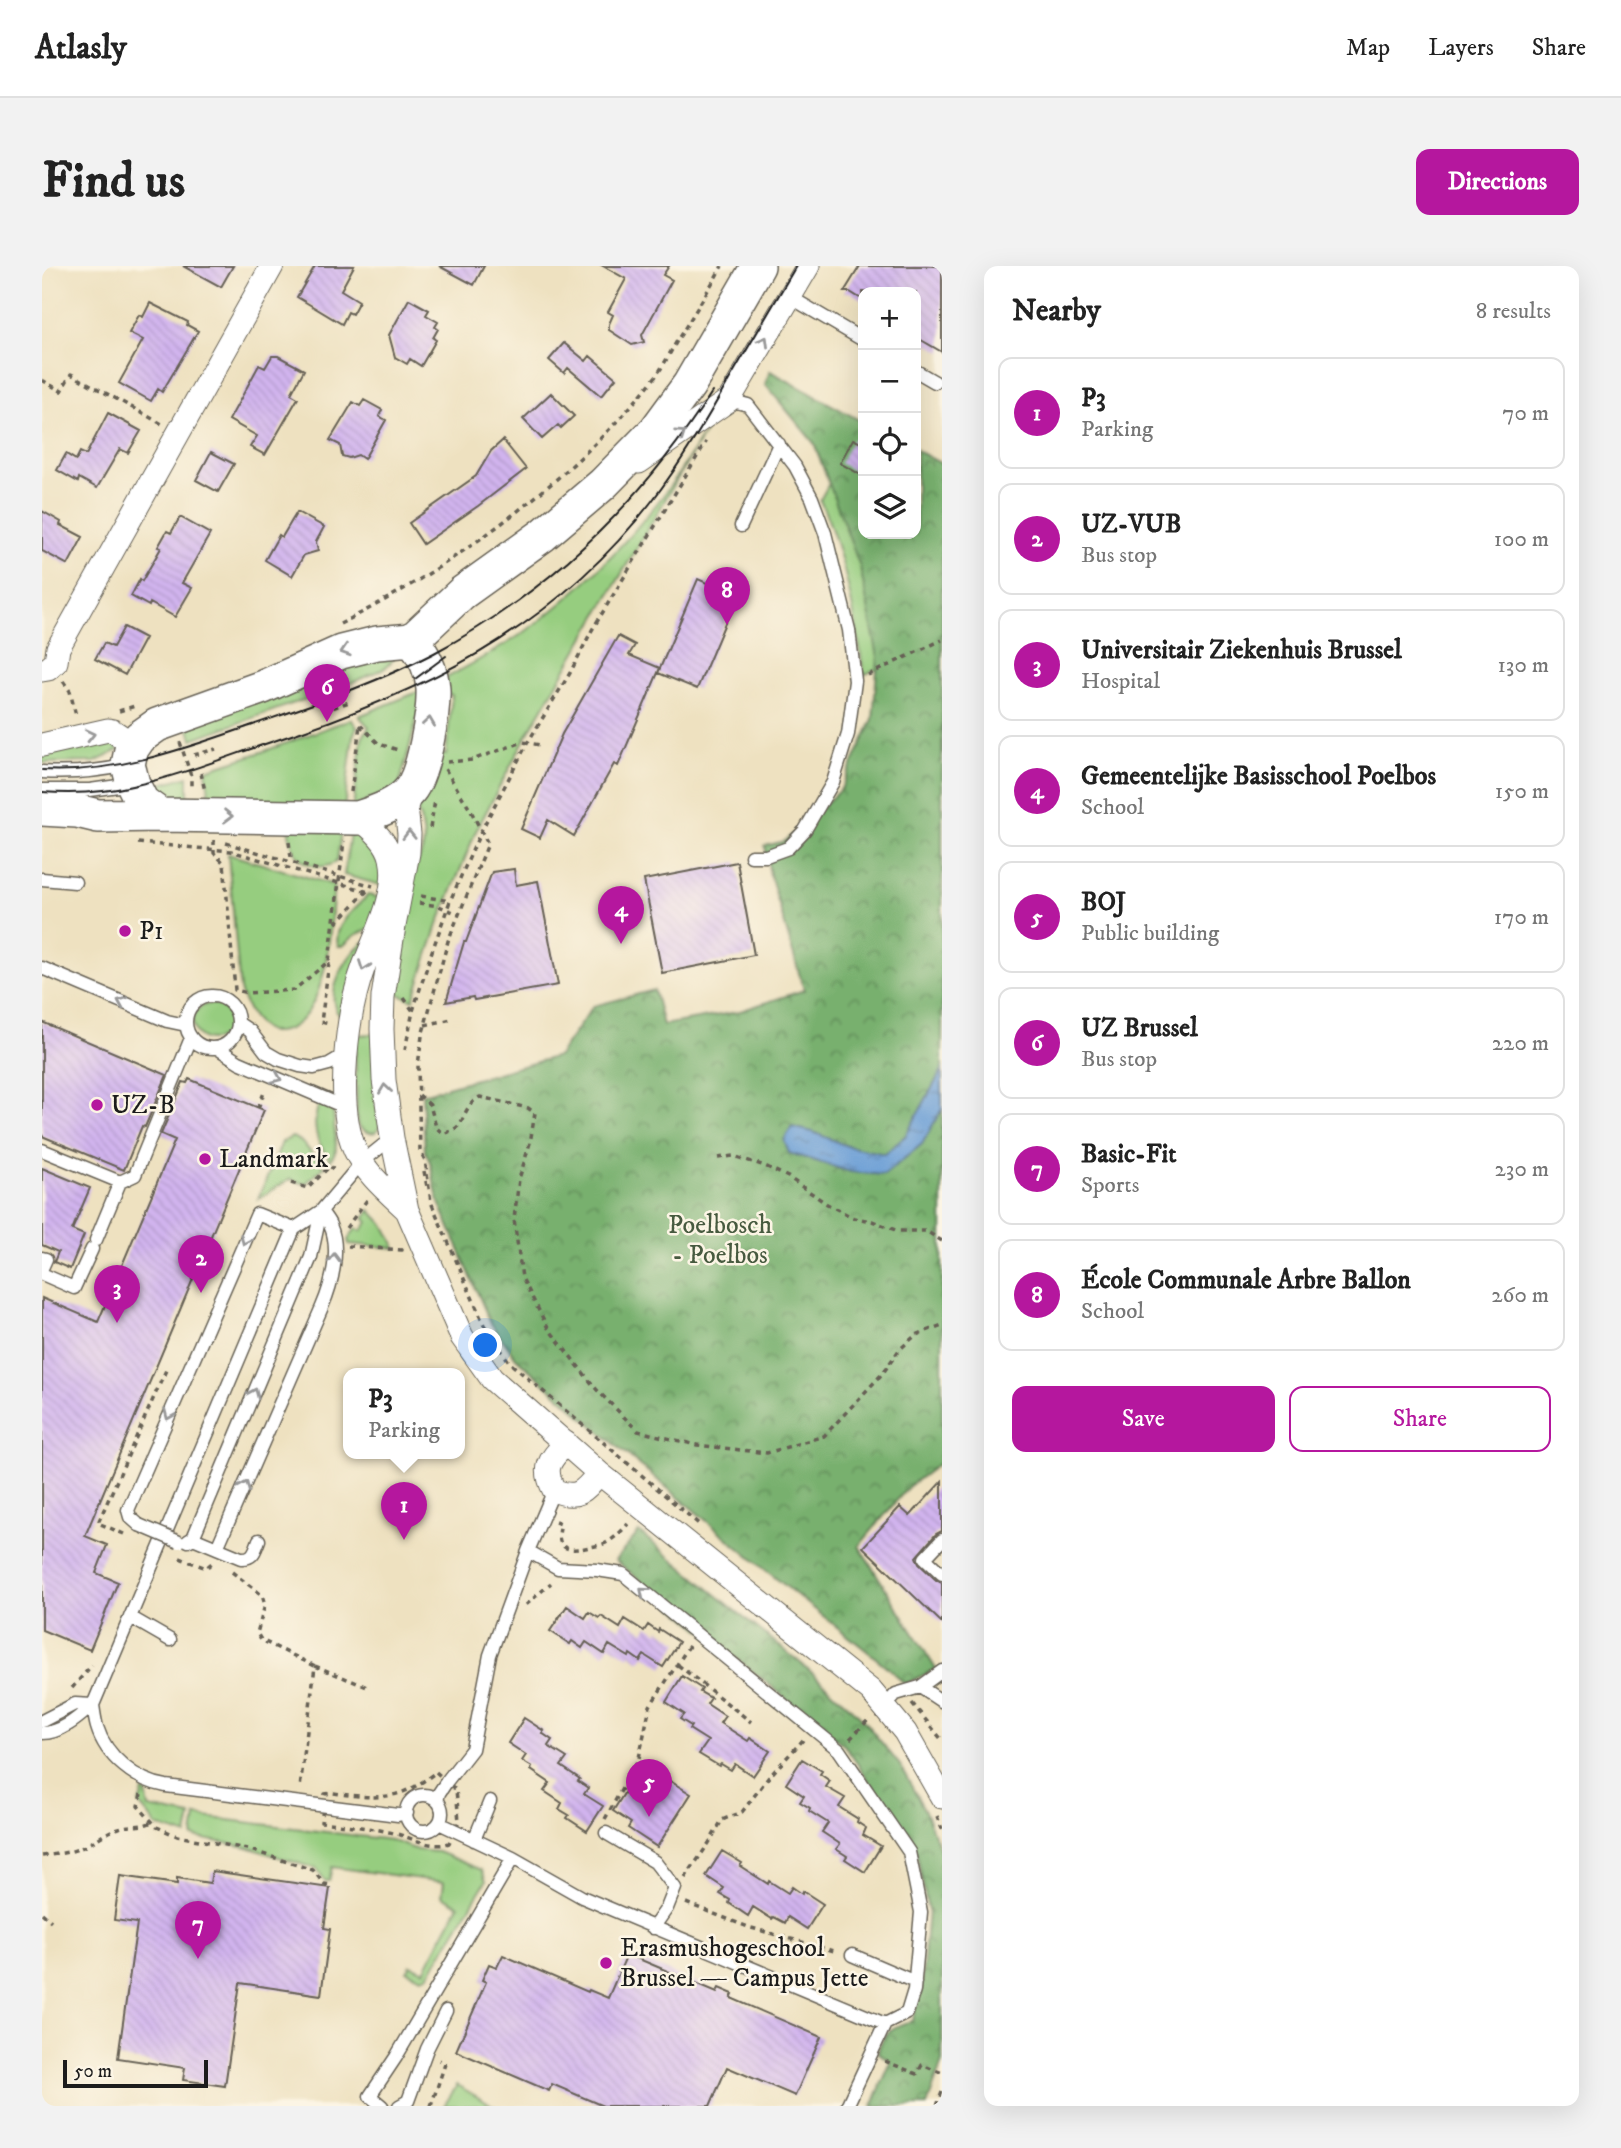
<!DOCTYPE html>
<meta charset="utf-8">
<style>
:root{--surface:#fff;--page:#f2f2f2;--text:#222;--muted:#767676;--line:#e0e0e0;--accent:#b5179e}
body{margin:0;font-family:"IM FELL DW Pica",serif;background:var(--page);color:var(--text)}
.controls{position:absolute;right:21px;top:21px;display:grid;overflow:hidden;border-radius:14px;box-shadow:0 7px 28px #0002}
.controls button{width:63px;height:63px;display:grid;place-items:center;padding:0;border:0;border-bottom:2px solid var(--line);background:var(--surface);color:var(--text);font:35px sans-serif}
.scale{position:absolute;left:21px;bottom:18px;width:145px;box-sizing:border-box;padding-left:7px;border:4px solid #1c1c1c;border-top:0;font-size:19px;line-height:24px;white-space:nowrap;color:#1c1c1c;-webkit-text-stroke:5px #fcf5e5;paint-order:stroke}
.you{position:absolute;left:444px;top:1080px;width:24px;height:24px;margin:-18px;border:5px solid #fff;border-radius:50%;background:#1a73e8;box-shadow:0 0 0 10px #1a73e833}
.badge{display:grid;place-items:center;width:46px;height:46px;border-radius:50%;background:var(--accent);color:#fff;font-size:23px;font-weight:700}
.pin{position:absolute;translate:-50% -58px;filter:drop-shadow(0 2px 4px #0008)}
.pin::after{content:'';position:absolute;top:37px;width:24px;height:21px;background:inherit;clip-path:polygon(0 0,100% 0,50% 100%)}
.popup{position:absolute;left:301px;top:1102px;width:122px;height:91px;box-sizing:border-box;display:grid;place-content:center;border-radius:14px;background:var(--surface);filter:drop-shadow(0 2px 5px #0005);font-size:23px;white-space:nowrap;color:var(--muted)}
.popup b{font-size:26px;color:var(--text)}
.popup::after{content:'';position:absolute;left:50%;top:100%;margin-left:-14px;border:14px solid transparent;border-top-color:var(--surface)}
.list{margin:0;padding:0;list-style:none}
h2{display:flex;justify-content:space-between;align-items:center;height:91px;margin:0;padding:0 28px;font-size:30px}
h2 small{font-size:23px;font-weight:400;color:var(--muted)}
.list li{display:grid;grid-template-columns:46px 1fr auto;gap:21px;align-items:center;box-sizing:border-box;height:112px;margin:0 14px 14px;padding:0 14px;border:2px solid var(--line);border-radius:14px}
.list b{display:block;font-size:26px;white-space:nowrap}
.list p{margin:0;font-size:23px;white-space:nowrap;color:var(--muted)}
.list em{font-size:23px;font-style:normal;color:var(--muted)}
.actions{display:flex;gap:14px;padding:21px 28px}
.actions a{flex:1;padding:16px 0;border:2px solid var(--accent);border-radius:14px;text-align:center;font-size:24px;color:var(--accent)}
.actions .main{background:var(--accent);color:#fff}
.icon{flex:none;width:38px;height:38px;fill:none;stroke:currentColor;stroke-width:2;stroke-linecap:round;stroke-linejoin:round}
.map{position:relative;flex:none;width:900px;height:1840px;overflow:hidden;border-radius:14px}
header{display:flex;align-items:center;gap:42px;box-sizing:border-box;height:98px;padding:0 35px;background:var(--surface);border-bottom:2px solid var(--line)}
header strong{font-size:33px}
nav{display:flex;gap:38px;margin-inline-start:auto;font-size:24px}
.intro{display:flex;align-items:center;justify-content:space-between;box-sizing:border-box;height:168px;padding:0 42px}
h1{margin:0;font-size:49px}
.button{padding:18px 32px;border-radius:14px;background:var(--accent);color:#fff;font-size:24px;font-weight:700}
main{display:flex;gap:42px;padding:0 42px}
aside{flex:1;background:var(--surface);border-radius:14px;box-shadow:0 7px 28px #0002}
.map>svg:first-child{display:block}
</style>
<header>
<strong>Atlasly</strong>
<nav><a>Map</a><a>Layers</a><a>Share</a></nav>
</header>
<div class="intro"><h1>Find us</h1><a class="button">Directions</a></div>
<main>
<div class="map">
<svg width="900" height="1840" viewBox="0 0 900 1840">
<defs>
<pattern id="forest-crowns" width="20" height="18" patternUnits="userSpaceOnUse" patternTransform="scale(1.75)"><rect width="20" height="18" fill="#78b06e"/><path d="M2 6a3 3 0 1 1 6 0M12 15a3 3 0 1 1 6 0" fill="none" stroke="#628e5a"/></pattern>
<pattern id="water-ripples" width="26" height="14" patternUnits="userSpaceOnUse" patternTransform="scale(1.75)"><rect width="26" height="14" fill="#6b9ed6"/><path d="M2 4q2-2 4 0t4 0M15 11q2-2 4 0t4 0" fill="none" stroke="#5780ad"/></pattern>
<pattern id="building-back-hatch" width="6" height="6" patternUnits="userSpaceOnUse" patternTransform="scale(1.75)"><rect width="6" height="6" fill="#d1b4ee"/><path d="M-1 5l2 2M0 0l6 6M5-1l2 2" fill="none" stroke="#b39acc"/></pattern>
</defs>
<rect width="100%" height="100%" fill="#fcf5e5"/>
<filter id="ink" filterUnits="userSpaceOnUse"><feTurbulence type="fractalNoise" baseFrequency=".0143" numOctaves="2"/><feDisplacementMap in="SourceGraphic" scale="14" xChannelSelector="R" yChannelSelector="G"/><feConvolveMatrix kernelMatrix="1 2 1 2 8 2 1 2 1" color-interpolation-filters="sRGB"/></filter>
<filter id="wash" filterUnits="userSpaceOnUse"><feTurbulence type="fractalNoise" baseFrequency=".00686" numOctaves="4" result="noise"/><feDisplacementMap in="SourceGraphic" scale="28" xChannelSelector="R" yChannelSelector="G"/><feGaussianBlur stdDeviation="1.57" result="paint"/><feColorMatrix in="noise" values="0 0 0 0 0 0 0 0 0 0 0 0 0 0 0 0 0 1.4 0 .05"/><feComposite in="paint" operator="in"/></filter>
<g filter="url(#wash)">
<rect width="100%" height="100%" fill="#eee1c0"/>
<path fill="#96cd7f" stroke="#59744e" stroke-width="2" d="M667 159 485 469 434 565 397 656 371 734 354 727C366 688 360 645 372 606 375 595 381 589 382 575 382 563 379 554 375 543L372 542 390 487 404 489 410 429 404 428 397 416C426 400 457 384 484 365 536 327 581 281 620 231 638 208 652 183 667 159Z
M811 173 821 268H874L900 370 822 409C813 350 803 289 778 234Z
M359 385 343 402 305 419 295 395Z
M286 399 296 422 150 473 145 456Z
M383 423 357 520 311 542 320 471 327 461 317 450Z
M309 453 315 461 311 470 302 543 169 544 164 504 223 485Z
M67 470 77 484 53 496 0 497V484Z
M146 510V530L150 544 134 543 102 523Z
M245 557 300 558 295 595C282 605 259 601 252 584 248 576 247 566 245 557Z
M309 560 322 569 340 593 342 620 302 609Z
M186 588 292 619C288 659 288 760 235 766 215 768 203 739 198 724Z
M326 629 339 632 332 661 313 669 301 680H296C291 658 312 644 326 629Z
M324 675 303 753C275 739 305 685 324 675Z
M151 756a18 18 0 1 1 36 0a18 18 0 1 1-36 0Z
M333 768 340 858 334 866C325 868 320 864 315 858L313 769Z
M278 835 291 842 294 884 289 894C273 877 269 857 278 835Z
M250 871C263 874 271 892 282 901L263 918 248 913 216 933 240 876Z
M328 944 343 960 354 982 307 978 306 974 314 962 319 965 326 956 322 952Z
M101 1525 104 1527 107 1542 149 1550 145 1570 115 1560 97 1538Z
M154 1550 349 1574 375 1584 396 1586 440 1604 444 1615 386 1710 380 1712 365 1705 369 1699 382 1705 417 1639 400 1630 402 1616 290 1601 287 1615H283L275 1603 205 1581 151 1571Z
M415 1819 451 1840H402Z"/>
<path fill="url(#forest-crowns)" stroke="#4a6645" stroke-width="2" d="M728 105 821 156V268H874V184L900 198V1195L866 1221 817 1280 894 1403 863 1418 845 1401 726 1306 557 1165 474 1092 448 1056 396 934 388 896 383 885 380 828 516 790 551 740 612 724 621 759 695 746 762 724 728 609 723 580 743 575 799 523 831 453 836 391 818 301 772 177 723 118Z
M597 1266 766 1403 817 1449 858 1499 883 1545 900 1589V1796L885 1840H830L849 1796 836 1786C840 1767 852 1759 870 1755L879 1725 886 1645 874 1583 803 1480 573 1294Z"/>
<path fill="url(#water-ripples)" stroke="#445d79" stroke-width="2" d="M900 804V843L880 878 842 909 809 906 747 887 742 874 750 861 771 866 805 880 843 888 864 869Z"/>
<g id="blocks">
<path fill="url(#building-back-hatch)" d="M141 0H191L179 21Z
M273 0H312L299 24 317 35 310 48 306 46 300 58 255 31Z
M397 0H442L432 19Z
M561 0H627L621 9 630 14 600 69 602 76 590 79 567 64V58L571 49 566 46 584 13Z
M818 0H900V86L874 71V26H821V34L808 26H802Z
M367 33 387 44 384 49 396 56 393 61 396 63 391 72 394 74 379 100 368 93 365 98 353 91 347 69Z
M108 37 146 56 145 59 156 65 120 126 116 123 109 135 77 117 101 74 87 67 97 49 101 51Z
M522 77 544 95 548 90 574 112 559 130 526 102 522 107 507 94Z
M230 90H236L262 104 249 128 256 132 223 189 208 181 215 170 187 154 217 99 223 102Z
M509 127 532 150 519 162 516 159 500 173 481 153Z
M322 134 340 144 337 150 344 154 322 193 316 189 307 192 300 190 298 179 288 174 311 136 318 140Z
M66 147 99 165 86 187 78 183 55 222 37 212 36 216 15 204 24 188 34 194 38 186 44 189Z
M811 173 821 178V210L798 197Z
M461 174 484 203 436 240 381 278 367 257 434 210 449 185Z
M169 186 192 198 176 226 154 214Z
M0 245 19 256 18 259 41 271 26 299 0 285Z
M255 246 282 261 274 276 276 285 262 289 250 310 223 294 237 269 240 271Z
M138 251 168 268 140 317 150 322 133 351 108 337 107 340 89 330 98 313 100 315 119 282 116 281 125 265 129 267Z
M682 309 700 317 655 423 616 407 656 313 676 322Z
M82 361 103 372 83 409 53 393 62 377 71 381Z
M576 370 593 379 587 389 618 402 576 500 572 498 532 570 506 554 498 572 479 563 520 468Z
M695 596 712 689 620 707 602 614Z
M472 603 474 619 496 615 516 719 432 734 431 731 404 736 422 676H424L450 606Z
M0 756 125 809 103 861 100 860 82 904 0 870Z
M147 813 222 844 43 1270 65 1279 54 1307 76 1316 48 1384 0 1364V1032L56 1056 133 874 119 868 141 816 145 817Z
M0 902 48 922 30 964 42 969 28 1003 12 996 16 986 0 979Z
M900 1215V1265L894 1268 874 1291 877 1298 894 1314 900 1317V1357L821 1281 858 1241 868 1250Z
M525 1340 543 1352 547 1346 557 1352 559 1350 578 1362 583 1353 602 1365 606 1359 616 1366 617 1363 637 1376 621 1401 602 1389 598 1395 588 1388 587 1391 567 1379 562 1388 544 1376 540 1382 530 1375 528 1378 508 1365Z
M640 1410 660 1423 658 1426 669 1432 665 1438 683 1450 678 1457 706 1475 708 1472 728 1485 711 1510 693 1498 689 1504 679 1498 677 1500 657 1488 666 1475 647 1463 649 1460 638 1453 642 1448 624 1436Z
M482 1452 502 1465 500 1467 510 1474 506 1480 525 1492 519 1500 538 1513 536 1515 546 1522 542 1528 561 1540 545 1565 525 1552 527 1549 517 1543 520 1537 502 1525 508 1517 489 1504 490 1501 480 1495 484 1489 466 1477Z
M760 1493 780 1505 778 1508 788 1515 784 1521 803 1532 797 1541 816 1553 815 1556 824 1562 821 1569 839 1580 823 1606 803 1593 805 1590 794 1583 798 1578 780 1566 786 1557 767 1545 768 1542 758 1536 762 1530 744 1518Z
M620 1510 649 1528 615 1581 586 1562 589 1557 571 1545 588 1518 607 1530Z
M680 1585 700 1597 698 1600 726 1618 727 1615 746 1627 750 1621 760 1628 761 1625 781 1638 765 1663 746 1651 743 1657 732 1651 730 1653 711 1641 706 1650 687 1637 688 1634 678 1628 682 1622 664 1610Z
M170 1605 288 1622 282 1662 288 1663 279 1729 198 1717 183 1820 141 1814 143 1802 76 1792 95 1657 72 1654 78 1610 135 1618V1612L168 1617Z
M585 1688 675 1726 677 1722 691 1728 689 1732 779 1771 753 1830 685 1801 668 1840H561L510 1818 507 1825 414 1785 444 1716 440 1714 447 1698 455 1701 461 1689 546 1726 547 1724 566 1732Z"/>
</g>
</g>
<g filter="url(#ink)">
<use href="#blocks" fill-opacity="0" stroke="#666155" stroke-width="2"/>
<g fill="none" stroke-linecap="round" stroke-linejoin="round">
<g stroke="#666155" stroke-width="15">
<path id="lane" d="M748 31 821 74
M874 105 893 116
M687 134 706 139 753 200 770 232 783 267 807 364 813 415 806 468 791 516 763 564 746 582 724 590H709
M699 260 737 178
M0 506C29 508 58 505 86 499
M0 524H48L90 518
M0 613 33 616
M0 702 125 755 144 759
M144 756a26 26 0 1 1 52 0a26 26 0 1 1-52 0Z
M196 757 208 765 224 786 236 793 258 800 272 802 287 798 304 788
M175 782 197 796 305 842
M0 884 78 916 93 909 149 772
M54 974 78 916
M0 992 4 993 0 1002
M0 1008 32 1022 50 983
M97 1259 88 1251 86 1244 215 948 252 963
M151 1272 269 991 279 945
M900 1274 883 1292 900 1308
M146 1275 151 1272 199 1292C212 1293 213 1284 217 1274
M175 1282 280 1041C290 1018 299 983 288 959 286 954 282 950 279 945
M486 1285 516 1302 555 1304 581 1308 797 1484 867 1586 879 1646 872 1724 865 1747 843 1758
M88 1351 128 1374
M878 1421 900 1405
M51 1439C52 1446 53 1454 55 1461 64 1491 94 1515 124 1520L356 1549 365 1547
M843 1440 854 1428 878 1421 899 1435
M0 1455 33 1438 51 1439
M0 1467C20 1467 37 1451 51 1439L252 963 279 945 320 896 350 872
M364 1547a18 18 0 1 1 36 0a18 18 0 1 1-36 0Z
M395 1535 397 1527 405 1515 430 1483 448 1389 486 1285 512 1224
M564 1567 613 1596 633 1622 625 1642 611 1662
M432 1574 448 1535
M471 1592 540 1631 843 1758 805 1840
M810 1689 873 1716
M340 1840 328 1830 354 1791 471 1592 397 1557
M357 1840 366 1835 385 1783 404 1745"/>
</g>
<g stroke="#666155" stroke-width="25">
<path id="street" d="M597 196 687 134 766 0
M0 404 6 403 14 396 16 382 230 0
M0 479 66 464 71 465 92 479
M370 522 364 541 367 568 366 587 352 660 341 731 340 763 342 814 350 872 365 944 420 1071 450 1113 557 1207 829 1425 863 1466 900 1531
M316 552C330 562 345 575 349 592 357 627 334 668 322 700 305 745 293 838 313 884 324 908 346 926 365 944
M524 1177C508 1194 500 1201 512 1224 536 1235 543 1224 557 1207"/>
</g>
<g stroke="#666155" stroke-width="36">
<path id="secondary" d="M0 543 35 545 56 550 118 549 316 552C334 546 356 539 368 524 382 507 392 445 391 423 390 405 381 387 370 374
M118 549 100 536 91 518 88 506 86 499 89 484 98 471 115 459 221 421 299 386 335 377 370 374 420 327 501 269 561 218 614 164 647 119 716 0"/>
</g>
<path stroke="#666155" stroke-width="3.5" stroke-dasharray="5 5" stroke-linecap="butt" d="M0 114 19 125 29 108 120 158
M298 358C411 301 536 210 614 110 622 99 629 85 636 73 651 49 666 25 680 0
M826 409 900 374
M21 415 28 425 34 450
M77 445 96 439
M282 445 307 436
M318 459 337 478 356 484
M138 476 149 510V523
M152 489 174 483
M405 496 430 494 481 476 498 479
M403 503 429 545 446 578 406 675 380 770 376 799 378 885 383 894 389 936 442 1059 468 1097 658 1259
M159 507 163 525
M309 526 318 459
M388 562 393 535
M172 574V587L182 597 193 724 206 727 252 724 287 695 302 575
M247 576 249 591
M96 577 189 585 327 626
M184 577 331 620
M379 630 408 635
M377 637 397 640 416 648
M294 657 325 625
M287 697 279 756 288 758
M362 732 371 745
M383 759 410 753
M363 784 371 745 389 688 408 635 439 565 486 476 528 407 550 364 664 176
M377 829 388 839 394 861 401 868C424 861 417 853 429 838 429 837 437 831 438 831L486 842 493 847 488 877 477 913 472 953 480 1012 506 1062 555 1124 596 1165 655 1179 725 1187 782 1170 841 1107 857 1084 874 1069 900 1059
M216 842 223 824
M676 892 691 890 723 900 746 911 785 938 812 952 830 955 856 965H884L900 975
M382 905 385 921
M249 917 266 922 288 900 291 903
M304 962 325 934
M306 980 360 984 359 983
M513 1256 519 1258C512 1284 526 1286 548 1281 553 1280 559 1279 564 1277 573 1272 580 1265 586 1258
M82 1268 56 1257 124 1104
M138 1292 164 1302 171 1296
M190 1306 220 1329 223 1339 215 1367 219 1374 273 1400 258 1522
M484 1339 509 1317
M636 1399 709 1456
M273 1400 325 1421
M30 1422 50 1399
M870 1437 900 1474
M808 1473 827 1453
M394 1506 414 1524 417 1555 407 1577C388 1584 365 1569 347 1566 325 1561 302 1559 279 1556L283 1528 291 1527C337 1533 356 1536 394 1506Z
M99 1528 96 1540 115 1561 135 1570 205 1583 271 1604 282 1618 290 1619
M895 1550 900 1563
M563 1553 597 1492 608 1440 647 1380
M0 1590C14 1588 30 1587 43 1580 55 1574 64 1566 77 1562 88 1558 100 1562 109 1556
M643 1612 667 1577 680 1554 700 1546 726 1512 761 1474
M644 1637 706 1661 796 1686
M0 1647 9 1655
M843 1795 875 1808 880 1799 900 1807
M389 1840 403 1798 397 1794
M895 1840 900 1826"/>
<use href="#lane" stroke="#fff" stroke-width="12"/>
<use href="#street" stroke="#fff" stroke-width="23"/>
<use href="#secondary" stroke="#fff" stroke-width="33"/>
<path stroke="#1c1c1c" stroke-width="2" d="M373 413 404 390
M0 504C71 508 139 484 205 461 268 439 333 418 392 387 507 326 600 235 670 126
M0 526C29 528 61 527 90 520 136 510 182 492 226 477 379 427 509 366 610 235 639 197 663 156 687 114 709 76 732 38 754 0"/>
<g stroke="#666155" stroke-width="15" stroke-linecap="butt">
<path id="lane-bridge" d="M97 1259 137 1276"/>
</g>
<use href="#lane-bridge" stroke="#fff" stroke-width="12"/>
</g>
<defs><path id="oneway-chevron" d="M-2-3.5L2.5 0L-2 3.5" fill="none" stroke-width="1.6" stroke-linecap="round" stroke-linejoin="round" transform="scale(1.75)"/></defs>
<g stroke="#999">
<use href="#oneway-chevron" transform="translate(722 75) rotate(-60)"/>
<use href="#oneway-chevron" transform="translate(639 168) rotate(-34)"/>
<use href="#oneway-chevron" transform="translate(303 385) rotate(162)"/>
<use href="#oneway-chevron" transform="translate(387 456) rotate(-82)"/>
<use href="#oneway-chevron" transform="translate(48 469) rotate(-13)"/>
<use href="#oneway-chevron" transform="translate(186 550) rotate(1)"/>
<use href="#oneway-chevron" transform="translate(367 569) rotate(-91)"/>
<use href="#oneway-chevron" transform="translate(322 700) rotate(110)"/>
<use href="#oneway-chevron" transform="translate(80 736) rotate(-157)"/>
<use href="#oneway-chevron" transform="translate(235 812) rotate(23)"/>
<use href="#oneway-chevron" transform="translate(343 823) rotate(-98)"/>
<use href="#oneway-chevron" transform="translate(203 974) rotate(114)"/>
<use href="#oneway-chevron" transform="translate(292 992) rotate(-89)"/>
<use href="#oneway-chevron" transform="translate(212 1127) rotate(-67)"/>
<use href="#oneway-chevron" transform="translate(127 1149) rotate(113)"/>
<use href="#oneway-chevron" transform="translate(203 1220) rotate(-67)"/>
<use href="#oneway-chevron" transform="translate(602 1326) rotate(-140)"/>
</g>
</g>
<g fill="#b5179e" stroke="#fcf5e5" stroke-width="2.5">
<circle cx="83" cy="665" r="7"/>
<circle cx="55" cy="839" r="7"/>
<circle cx="163" cy="893" r="7"/>
<circle cx="564" cy="1697" r="7"/>
</g>
<g text-anchor="middle" dominant-baseline="central" stroke-width="5" stroke-linejoin="round" paint-order="stroke">
<g font-size="26" fill="#1c1c1c" stroke="#fcf5e5" text-anchor="start">
<text x="97" y="665">P1</text>
<text x="69" y="839">UZ-B</text>
<text x="177" y="893">Landmark</text>
<text x="578" y="1682">Erasmushogeschool<tspan x="578" dy="30">Brussel — Campus Jette</tspan></text>
</g>
<g font-size="26" fill="#475a3f" stroke="#fcf5e5">
<text x="678" y="959">Poelbosch<tspan x="678" dy="30">- Poelbos</tspan></text>
</g>
</g>
</svg>
<div class="controls">
<button>+</button>
<button>−</button>
<button><svg class="icon" aria-label="locate" viewBox="0 0 24 24"><circle cx="12" cy="12" r="6"/><path d="M12 2v4M12 18v4M2 12h4M18 12h4"/></svg></button>
<button><svg class="icon" aria-label="layers" viewBox="0 0 24 24"><path d="M12 4l9 5-9 5-9-5zM3 14l9 5 9-5"/></svg></button>
</div>
<div class="scale">50 m</div>
<div class="you"></div>
<div class="pin badge" style="left:362px;top:1274px">1</div>
<div class="popup"><b>P3</b>Parking</div>
<div class="pin badge" style="left:159px;top:1027px">2</div>
<div class="pin badge" style="left:75px;top:1057px">3</div>
<div class="pin badge" style="left:579px;top:678px">4</div>
<div class="pin badge" style="left:607px;top:1551px">5</div>
<div class="pin badge" style="left:285px;top:456px">6</div>
<div class="pin badge" style="left:156px;top:1693px">7</div>
<div class="pin badge" style="left:685px;top:359px">8</div>
</div>
<aside>
<h2>Nearby<small>8 results</small></h2>
<ul class="list">
<li><span class="badge">1</span><div><b>P3</b><p>Parking</p></div><em>70 m</em></li>
<li><span class="badge">2</span><div><b>UZ-VUB</b><p>Bus stop</p></div><em>100 m</em></li>
<li><span class="badge">3</span><div><b>Universitair Ziekenhuis Brussel</b><p>Hospital</p></div><em>130 m</em></li>
<li><span class="badge">4</span><div><b>Gemeentelijke Basisschool Poelbos</b><p>School</p></div><em>150 m</em></li>
<li><span class="badge">5</span><div><b>BOJ</b><p>Public building</p></div><em>170 m</em></li>
<li><span class="badge">6</span><div><b>UZ Brussel</b><p>Bus stop</p></div><em>220 m</em></li>
<li><span class="badge">7</span><div><b>Basic-Fit</b><p>Sports</p></div><em>230 m</em></li>
<li><span class="badge">8</span><div><b>École Communale Arbre Ballon</b><p>School</p></div><em>260 m</em></li>
</ul>
<div class="actions"><a class="main">Save</a><a>Share</a></div>
</aside>
</main>
